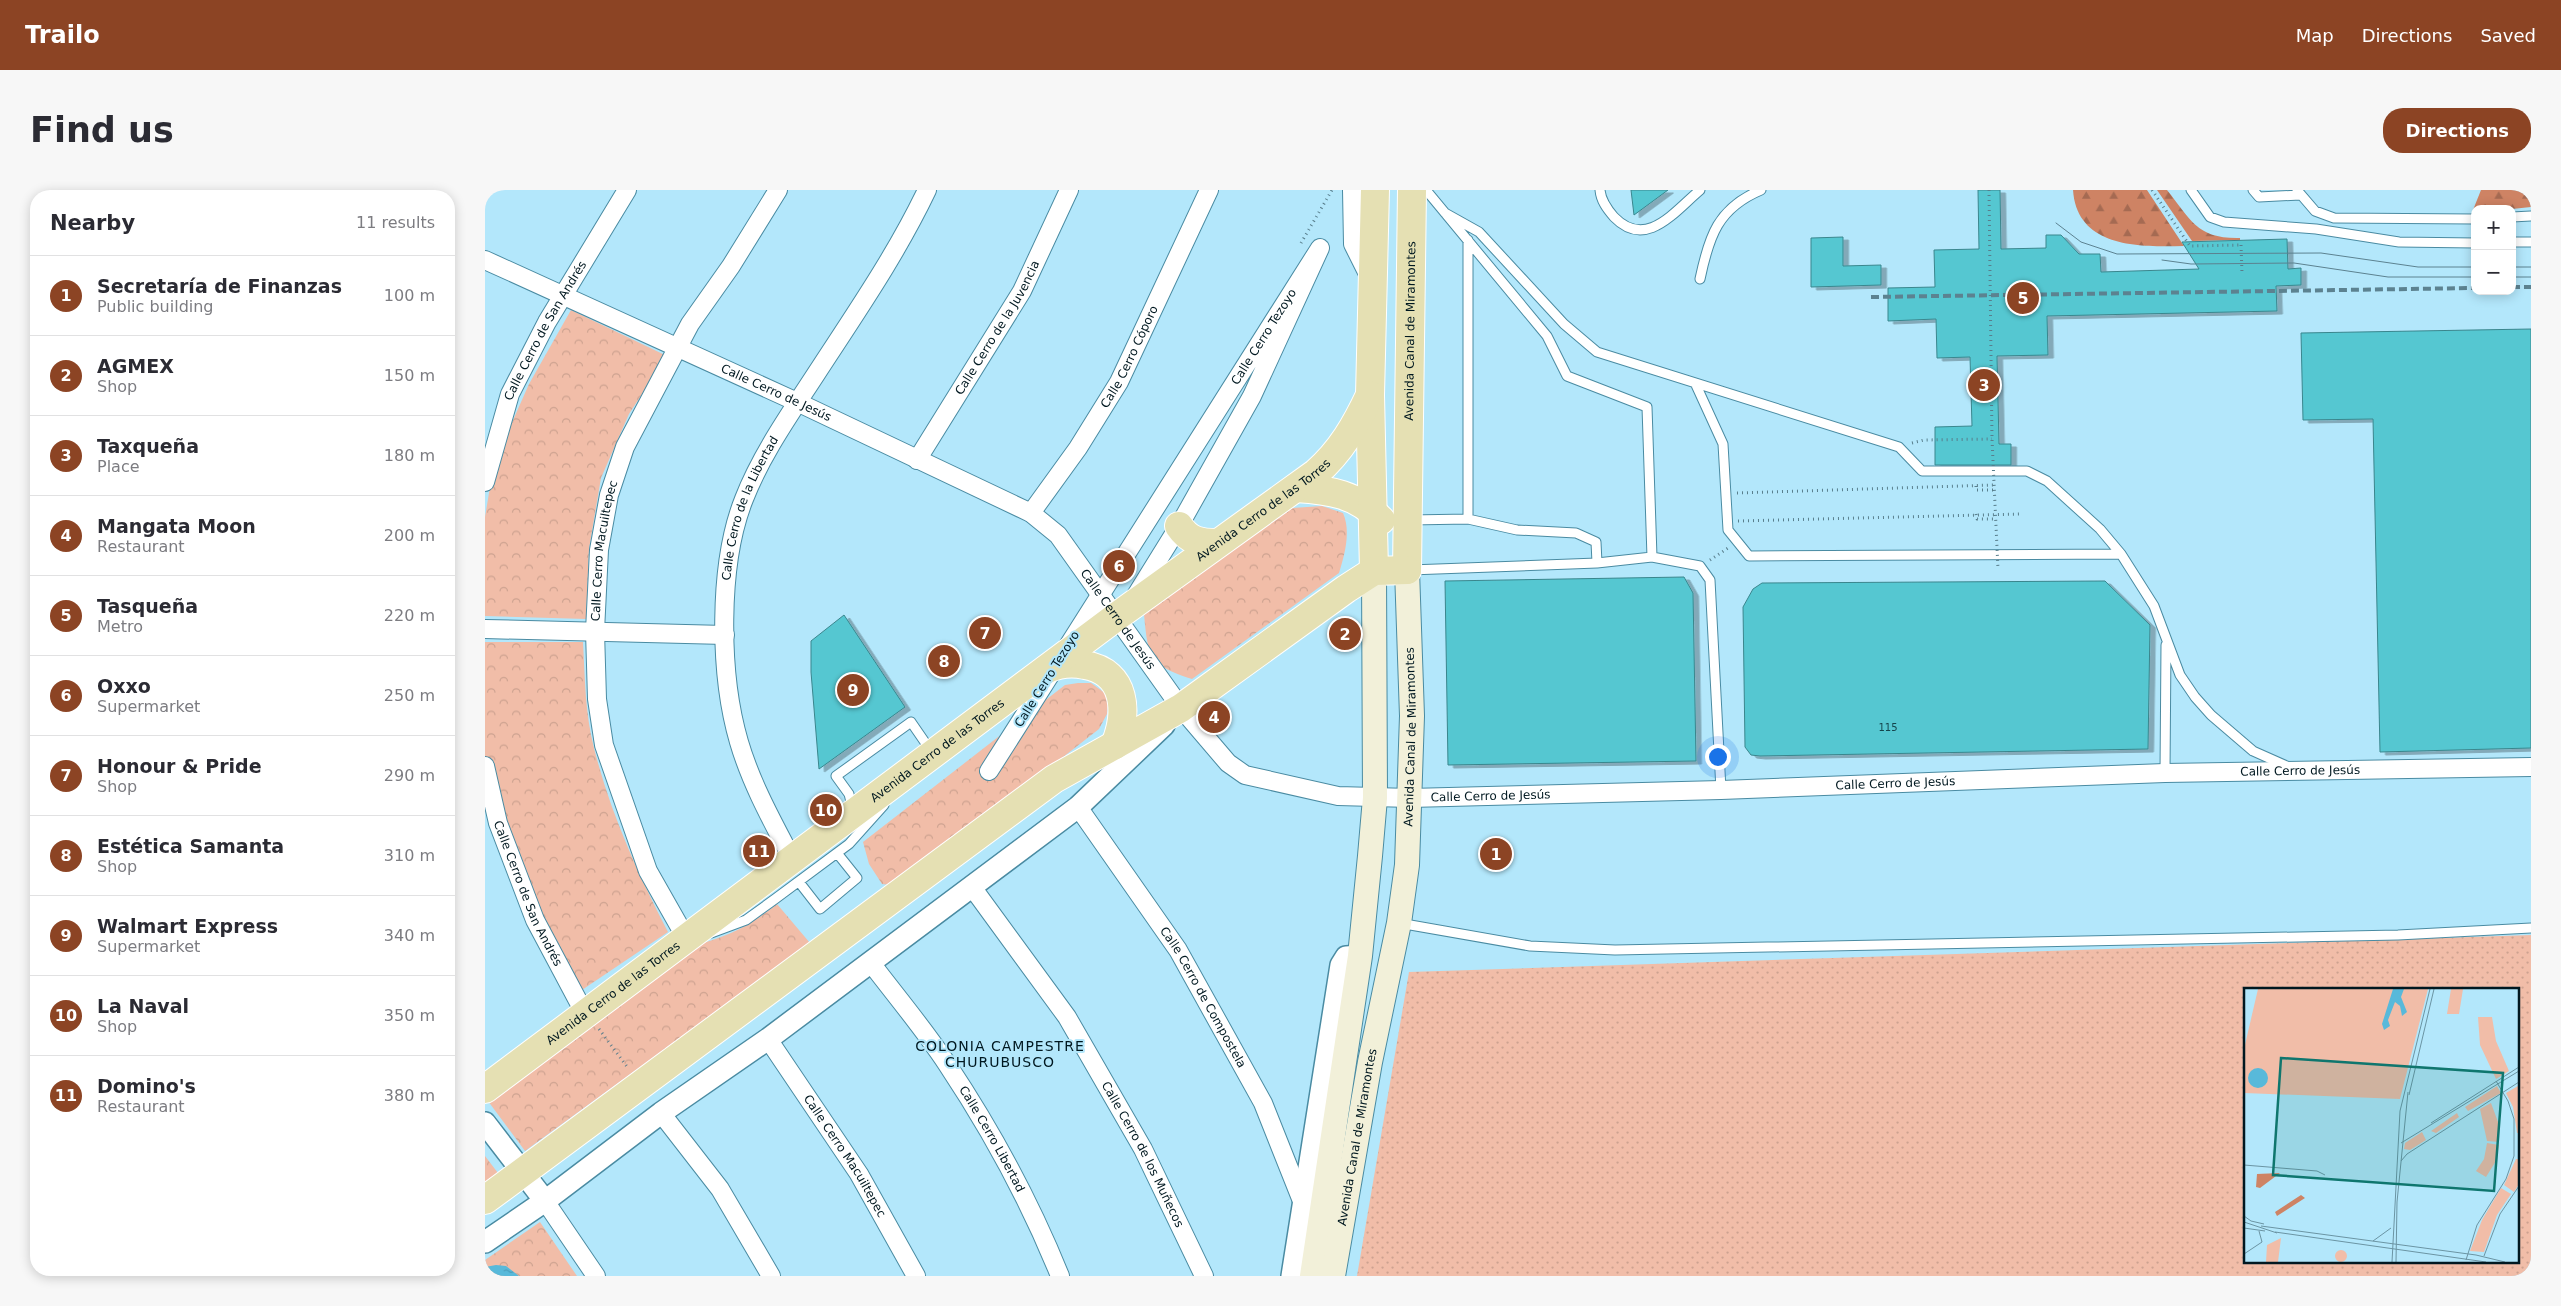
<!DOCTYPE html>
<meta charset="utf-8">
<style>
:root{--surface:#fff;--page:#f7f7f7;--text:#2b2b33;--muted:#7c7c81;--line:#e1e1e2;--accent:#8c4424}
body{margin:0;font-family:"DejaVu Sans",sans-serif;background:var(--page);color:var(--text)}
.controls{position:absolute;right:15px;top:15px;display:grid;overflow:hidden;border-radius:10px;box-shadow:0 2px 12px #0003}
.controls button{width:45px;height:45px;display:grid;place-items:center;padding:0;border:0;border-bottom:1px solid var(--line);background:var(--surface);color:var(--text);font:25px sans-serif}
.you{position:absolute;left:1232px;top:566px;width:18px;height:18px;margin:-12px;border:4px solid #fff;border-radius:50%;background:#1a73e8;box-shadow:0 0 0 8px #1a73e833}
.badge{display:grid;place-items:center;width:32px;height:32px;border-radius:50%;background:var(--accent);color:#fff;font-size:16px;font-weight:700}
.pin{position:absolute;translate:-50% -50%;border:2px solid #fff;box-shadow:0 1px 5px #0006}
.list{margin:0;padding:0;list-style:none}
h2{display:flex;justify-content:space-between;align-items:center;height:65px;margin:0;padding:0 20px;font-size:21px}
h2 small{font-size:16px;font-weight:400;color:var(--muted)}
.list li{display:grid;grid-template-columns:32px 1fr auto;gap:15px;align-items:center;box-sizing:border-box;height:80px;padding:0 20px;border-top:1px solid var(--line)}
.list b{display:block;font-size:19px;white-space:nowrap}
.list p{margin:0;font-size:16px;white-space:nowrap;color:var(--muted)}
.list em{font-size:16px;font-style:normal;color:var(--muted)}
.map{position:relative;flex:none;width:2046px;height:1086px;overflow:hidden;border-radius:20px}
header{display:flex;align-items:center;gap:30px;box-sizing:border-box;height:70px;padding:0 25px;background:var(--accent);color:#fff}
header strong{font-size:24px}
nav{display:flex;gap:28px;margin-inline-start:auto;font-size:18px}
.intro{display:flex;align-items:center;justify-content:space-between;box-sizing:border-box;height:120px;padding:0 30px}
h1{margin:0;font-size:35px}
.button{padding:12px 22px;border-radius:20px;background:var(--accent);color:#fff;font-size:18px;font-weight:700}
main{display:flex;gap:30px;padding:0 30px}
aside{flex:1;background:var(--surface);border-radius:20px;box-shadow:0 2px 12px #0003}
.map>svg:first-child{display:block}
</style>
<header>
<strong>Trailo</strong>
<nav><a>Map</a><a>Directions</a><a>Saved</a></nav>
</header>
<div class="intro"><h1>Find us</h1><a class="button">Directions</a></div>
<main>
<aside>
<h2>Nearby<small>11 results</small></h2>
<ul class="list">
<li><span class="badge">1</span><div><b>Secretaría de Finanzas</b><p>Public building</p></div><em>100 m</em></li>
<li><span class="badge">2</span><div><b>AGMEX</b><p>Shop</p></div><em>150 m</em></li>
<li><span class="badge">3</span><div><b>Taxqueña</b><p>Place</p></div><em>180 m</em></li>
<li><span class="badge">4</span><div><b>Mangata Moon</b><p>Restaurant</p></div><em>200 m</em></li>
<li><span class="badge">5</span><div><b>Tasqueña</b><p>Metro</p></div><em>220 m</em></li>
<li><span class="badge">6</span><div><b>Oxxo</b><p>Supermarket</p></div><em>250 m</em></li>
<li><span class="badge">7</span><div><b>Honour &amp; Pride</b><p>Shop</p></div><em>290 m</em></li>
<li><span class="badge">8</span><div><b>Estética Samanta</b><p>Shop</p></div><em>310 m</em></li>
<li><span class="badge">9</span><div><b>Walmart Express</b><p>Supermarket</p></div><em>340 m</em></li>
<li><span class="badge">10</span><div><b>La Naval</b><p>Shop</p></div><em>350 m</em></li>
<li><span class="badge">11</span><div><b>Domino's</b><p>Restaurant</p></div><em>380 m</em></li>
</ul>
</aside>
<div class="map">
<svg width="2046" height="1086" viewBox="0 0 2046 1086">
<defs>
<pattern id="grass-dots" width="8" height="8" patternUnits="userSpaceOnUse" patternTransform="scale(1.25)"><rect width="8" height="8" fill="#f1bda8"/><path d="M2 2h.1M6 6h.1" fill="none" stroke="#cda290" stroke-width="1.8" stroke-linecap="round"/></pattern>
<pattern id="forest-firs" width="22" height="20" patternUnits="userSpaceOnUse" patternTransform="scale(1.25)"><rect width="22" height="20" fill="#ce8364"/><path d="M5 1l3.5 6h-7zM16 11l3.5 6h-7z" fill="#a56a52"/></pattern>
<pattern id="park-crowns" width="20" height="18" patternUnits="userSpaceOnUse" patternTransform="scale(1.25)"><rect width="20" height="18" fill="#f1bda8"/><path d="M2 6a3 3 0 1 1 6 0M12 15a3 3 0 1 1 6 0" fill="none" stroke="#cda290"/></pattern>
<pattern id="water-ripples" width="26" height="14" patternUnits="userSpaceOnUse" patternTransform="scale(1.25)"><rect width="26" height="14" fill="#58b9da"/><path d="M2 4q2-2 4 0t4 0M15 11q2-2 4 0t4 0" fill="none" stroke="#4b9ebb"/></pattern>
<filter id="shadow"><feDropShadow dx="5.5" dy="3" stdDeviation="0" flood-color="#0004"/></filter>
</defs>
<rect width="100%" height="100%" fill="#b3e7fb"/>
<path fill="url(#grass-dots)" fill-rule="evenodd" d="M2046 745V1086H872L924 782ZM1760 800H2032V1072H1760Z"/>
<path fill="url(#forest-firs)" d="M1588 0H1662L1699 56C1657 57 1592 59 1588 0Z
M1672 0H1682C1706 30 1712 49 1755 48V50L1707 51Z
M1996 0H2046V17L2027 19H1990V24L1986 25Z"/>
<path fill="url(#park-crowns)" d="M86 120 182 166 144 224 116 288 104 359 101 429 0 426V327L9 273 44 194Z
M837 316 858 323C866 341 860 364 854 383L707 489C664 475 663 467 659 424L807 318Z
M0 452H98C100 488 100 523 109 558 125 622 153 684 183 742L91 804 48 733 0 585Z
M593 493H606L624 506 622 524 614 539 413 696 397 694 384 674 378 652 580 495Z
M292 714 325 753 40 961 0 907 203 757C242 747 260 739 292 714Z
M0 966 13 983 0 993Z
M55 1032 92 1086H0V1070Z"/>
<path fill="url(#water-ripples)" d="M11 1075 21 1076 34 1086H0V1077Z"/>
<path fill="#55c7d1" stroke="#3a868d" filter="url(#shadow)" d="M1146 0H1183L1149 25Z
M1493 0H1515L1516 59 1561 58V45H1576L1594 64H1615L1616 82 1714 79 1697 52 1802 49 1803 79 1816 78V95L1791 96 1792 121 1562 126 1563 165 1512 166 1514 254H1526V275H1450V237L1487 236 1485 167 1452 168 1451 129 1403 131V98L1450 97 1449 60 1494 59Z
M1358 47V76L1396 75V95L1326 97V48Z
M2046 139V558L1895 562 1888 229 1818 230 1816 143Z
M1199 387 1208 403 1211 571 963 575 960 391Z
M1620 391 1665 435 1663 559 1275 566 1266 565 1260 557 1258 417 1268 399 1277 393Z
M359 425 420 517 334 579 326 482V451Z"/>
<g fill="none" stroke-linecap="round" stroke-linejoin="round">
<g stroke="#4a8ba2" stroke-width="11">
<path id="service" d="M941 0 1062 146 1082 186 1162 217 1167 367
M1115 0C1116 11 1122 19 1129 27 1161 60 1189 22 1215 0
M1706 0 1725 27 1739 32 1831 39 1914 52 1990 53
M1768 0 1774 7 1815 5
M1812 0 1830 21 1849 28 1990 29
M960 23 994 42 1079 134 1112 162 1414 257 1437 281H1542L1562 291 1615 339 1636 364 1669 416 1695 485 1710 507 1726 525 1768 561 1804 577
M2027 27 2046 26
M983 50V329
M2027 52H2046
M1215 89C1224 46 1233 18 1276 0
M1211 195 1238 254 1243 340 1264 366 1636 364
M925 330 983 329 1032 340 1091 343 1111 352 1112 373
M925 380 1112 373 1167 367 1215 376 1225 390 1236 600
M1680 583 1681 455
M368 620 364 604 351 586 426 532 446 561
M314 692 335 719 372 688 352 663
M914 733 1045 756 1130 760 1913 745 2046 738
M226 743 261 730 290 709 364 654 399 615"/>
</g>
<g stroke="#4a8ba2" stroke-width="20">
<g id="minor">
<path d="M867 0 868 54 885 88"/>
<path id="s1" d="M0 70 312 212 546 323 573 345 696 518 743 573 760 585 853 606 925 608 1236 600 1680 583 2046 577"/>
<path id="s2" d="M432 270 537 101 584 0"/>
<path id="s3" d="M0 292 25 204 62 132 142 0"/>
<path id="s4" d="M546 323 593 258 634 192 724 0"/>
<path d="M0 439 240 445"/>
<path id="s5" d="M583 456 835 58 767 206 694 336 650 407"/>
<path id="s6" d="M0 576 13 633 50 730 100 824"/>
<path d="M504 581 567 482"/>
<path id="s7" d="M593 617 693 760 778 913 817 1011"/>
<path id="s8" d="M307 669C287 631 266 593 254 552 234 484 233 374 259 309 276 265 305 224 331 184 370 124 411 65 442 0"/>
<path id="s9" d="M487 697 582 827 658 959 719 1086"/>
<path id="s10" d="M201 748 163 681 119 555 112 509 110 441 114 360 124 305 140 257 205 134 246 76 293 0"/>
<path id="s11" d="M386 773C411 806 439 839 462 874 506 940 545 1012 575 1086"/>
<path id="s12" d="M283 849 374 984 431 1086"/>
<path d="M176 923 235 999 286 1086"/>
<path d="M60 1011 111 1086"/>
</g>
</g>
<g stroke="#4a8ba2" stroke-width="24">
<path id="tertiary" d="M0 933 60 1011
M0 1052 60 1011 176 923 283 849 593 617 679 535
M807 1086 856 775 861 767 875 766"/>
</g>
<g stroke="#4a8ba2" stroke-width="26">
<g id="secondary">
<path d="M827 1086 875 766 885 666 890 608 889 381"/>
<path id="s13" d="M848 1086 885 872 914 733 922 675 927 526 922 380"/>
</g>
</g>
<g stroke="#fff" stroke-width="30">
<g id="primary">
<path d="M811 298C845 300 872 304 896 330"/>
<path d="M694 336C704 351 715 353 732 353"/>
<path id="s14" d="M922 380 927 0"/>
<path d="M889 381 885 205 890 0"/>
<path d="M562 479C575 473 587 472 600 475 642 482 643 523 630 555"/>
<path id="s15" d="M0 899 631 427 831 283C856 261 871 235 885 205"/>
<path d="M0 1010 569 589 696 518 861 399 889 381 922 380"/>
</g>
</g>
<path stroke="#587e8c" stroke-width="3" stroke-dasharray="1 4" stroke-linecap="butt" d="M1667 0 1705 56 1756 55
M816 53 847 0
M1427 253 1439 250 1507 249
M1491 296V300H1509
M1252 303 1508 295
M1491 324 1492 329H1510
M1253 331 1535 324
M1225 370 1243 358
M114 839 143 878"/>
<use href="#service" stroke="#fff" stroke-width="9"/>
<use href="#minor" stroke="#fff" stroke-width="18"/>
<use href="#tertiary" stroke="#fff" stroke-width="21"/>
<use href="#secondary" stroke="#f2f0d9" stroke-width="24"/>
<use href="#primary" stroke="#e5e0b3" stroke-width="28"/>
<path stroke="#5c8290" stroke-width="1" d="M1571 33 1596 52 1632 64 1836 63 1933 77H1990
M1677 70 1706 74 1809 73 1903 87H1990
M2027 77H2046
M2027 87H2046"/>
<path stroke="#5c8290" stroke-width="4" stroke-dasharray="8 4" stroke-linecap="butt" d="M2027 97H2046
M1386 107 1990 98"/>
<path stroke="#587e8c" stroke-width="3" stroke-dasharray="1 4" stroke-linecap="butt" d="M1504 0 1507 249 1513 379
M1756 55 1757 83"/>
</g>
<g text-anchor="middle" dominant-baseline="central" stroke-width="4" stroke-linejoin="round" paint-order="stroke">
<g font-size="10" fill="#15444c">
<text x="1403" y="537">115</text>
</g>
<g font-size="12" fill="#001820" stroke="#b3e7fb">
<text stroke="none"><textPath href="#s2" startOffset="155">Calle Cerro de la Juvencia</textPath></text>
<text stroke="none"><textPath href="#s3" startOffset="164">Calle Cerro de San Andrés</textPath></text>
<text stroke="none"><textPath href="#s14" startOffset="239">Avenida Canal de Miramontes</textPath></text>
<text stroke="none"><textPath href="#s5" startOffset="366">Calle Cerro Tezoyo</textPath></text>
<text stroke="none"><textPath href="#s4" startOffset="185">Calle Cerro Cóporo</textPath></text>
<text stroke="none"><textPath href="#s1" startOffset="320">Calle Cerro de Jesús</textPath></text>
<text stroke="none"><textPath href="#s15" startOffset="970">Avenida Cerro de las Torres</textPath></text>
<text stroke="none"><textPath href="#s8" startOffset="368">Calle Cerro de la Libertad</textPath></text>
<text stroke="none"><textPath href="#s10" startOffset="406">Calle Cerro Macuiltepec</textPath></text>
<text stroke="none"><textPath href="#s1" startOffset="740">Calle Cerro de Jesús</textPath></text>
<text transform="translate(562 489) rotate(-58)">Calle Cerro Tezoyo</text>
<text stroke="none"><textPath href="#s13" startOffset="546">Avenida Canal de Miramontes</textPath></text>
<text stroke="none"><textPath href="#s15" startOffset="565">Avenida Cerro de las Torres</textPath></text>
<text stroke="none"><textPath href="#s1" startOffset="2000">Calle Cerro de Jesús</textPath></text>
<text stroke="none"><textPath href="#s1" startOffset="1595">Calle Cerro de Jesús</textPath></text>
<text stroke="none"><textPath href="#s1" startOffset="1190">Calle Cerro de Jesús</textPath></text>
<text stroke="none"><textPath href="#s6" startOffset="135">Calle Cerro de San Andrés</textPath></text>
<text stroke="none"><textPath href="#s15" startOffset="160">Avenida Cerro de las Torres</textPath></text>
<text stroke="none"><textPath href="#s7" startOffset="228">Calle Cerro de Compostela</textPath></text>
<text stroke="none"><textPath href="#s13" startOffset="141">Avenida Canal de Miramontes</textPath></text>
<text stroke="none"><textPath href="#s11" startOffset="214">Calle Cerro Libertad</textPath></text>
<text stroke="none"><textPath href="#s9" startOffset="318">Calle Cerro de los Muñecos</textPath></text>
<text stroke="none"><textPath href="#s12" startOffset="140">Calle Cerro Macuiltepec</textPath></text>
</g>
<g font-size="14" letter-spacing="1" fill="#001820" stroke="#b3e7fb">
<text x="515" y="856">COLONIA CAMPESTRE<tspan x="515" dy="16">CHURUBUSCO</tspan></text>
</g>
</g>
<g transform="translate(1759 798)">
<rect width="275" height="275" fill="#b3e7fb"/>
<path d="M14 1H184L156 111 0 105V61Z" fill="#f1bda8"/>
<path d="M36 185 16 200 12 199 13 186ZM57 207 61 210 33 228 31 224Z" fill="#ce8364"/>
<path d="M207 1H219L215 26H203ZM234 29H248L252 53 265 83 252 91 236 57ZM253 98 257 105 224 123 221 119ZM274 98 275 145H273L269 119 262 105ZM247 115 254 134 255 154 243 153 236 121ZM213 125 215 129 192 145 187 143ZM178 144 182 152 166 162 160 161 161 155ZM243 155 255 157 252 173 242 189 232 183 240 171ZM272 171H275V196L270 204 260 197ZM257 200 267 206 253 227 240 264 226 263 238 232ZM37 250 34 274H22L23 257ZM91 268a6 6 0 1 1 12 0a6 6 0 1 1-12 0Z" fill="#f1bda8"/>
<path d="M149 1H160L157 9 163 24 158 28 156 18 151 14 144 32 146 38 140 42 138 36ZM4 90a10 10 0 1 1 20 0a10 10 0 1 1-20 0Z" fill="#58b9da"/>
<path fill="none" stroke="#6b94a3" stroke-width="1" d="M165 107 190 1M187 135 275 79M157 155 275 83M157 173 163 166 275 94M0 177 73 183 81 187M0 228 7 233 20 236M0 234 33 245M17 238 232 267 261 274M0 240 21 243M31 244 242 274M129 253 147 240M0 266 18 254 15 243M240 268 256 226 275 198M222 272 233 237 262 191 270 168V131L264 113 252 93M148 274 156 123 186 1M152 274 153 214 164 104"/>
<path fill="#0f766e" fill-opacity="0.15" stroke="#0f766e" stroke-width="2.5" d="M37 70 259 85 250 203 29 187Z"/>
<rect width="275" height="275" fill="none" stroke="#001820" stroke-width="2.5"/>
</g>
</svg>
<div class="controls">
<button>+</button>
<button>−</button>
</div>
<div class="you"></div>
<div class="pin badge" style="left:1011px;top:664px">1</div>
<div class="pin badge" style="left:860px;top:444px">2</div>
<div class="pin badge" style="left:1499px;top:195px">3</div>
<div class="pin badge" style="left:729px;top:527px">4</div>
<div class="pin badge" style="left:1538px;top:108px">5</div>
<div class="pin badge" style="left:634px;top:376px">6</div>
<div class="pin badge" style="left:500px;top:443px">7</div>
<div class="pin badge" style="left:459px;top:471px">8</div>
<div class="pin badge" style="left:368px;top:500px">9</div>
<div class="pin badge" style="left:341px;top:620px">10</div>
<div class="pin badge" style="left:274px;top:661px">11</div>
</div>
</main>
